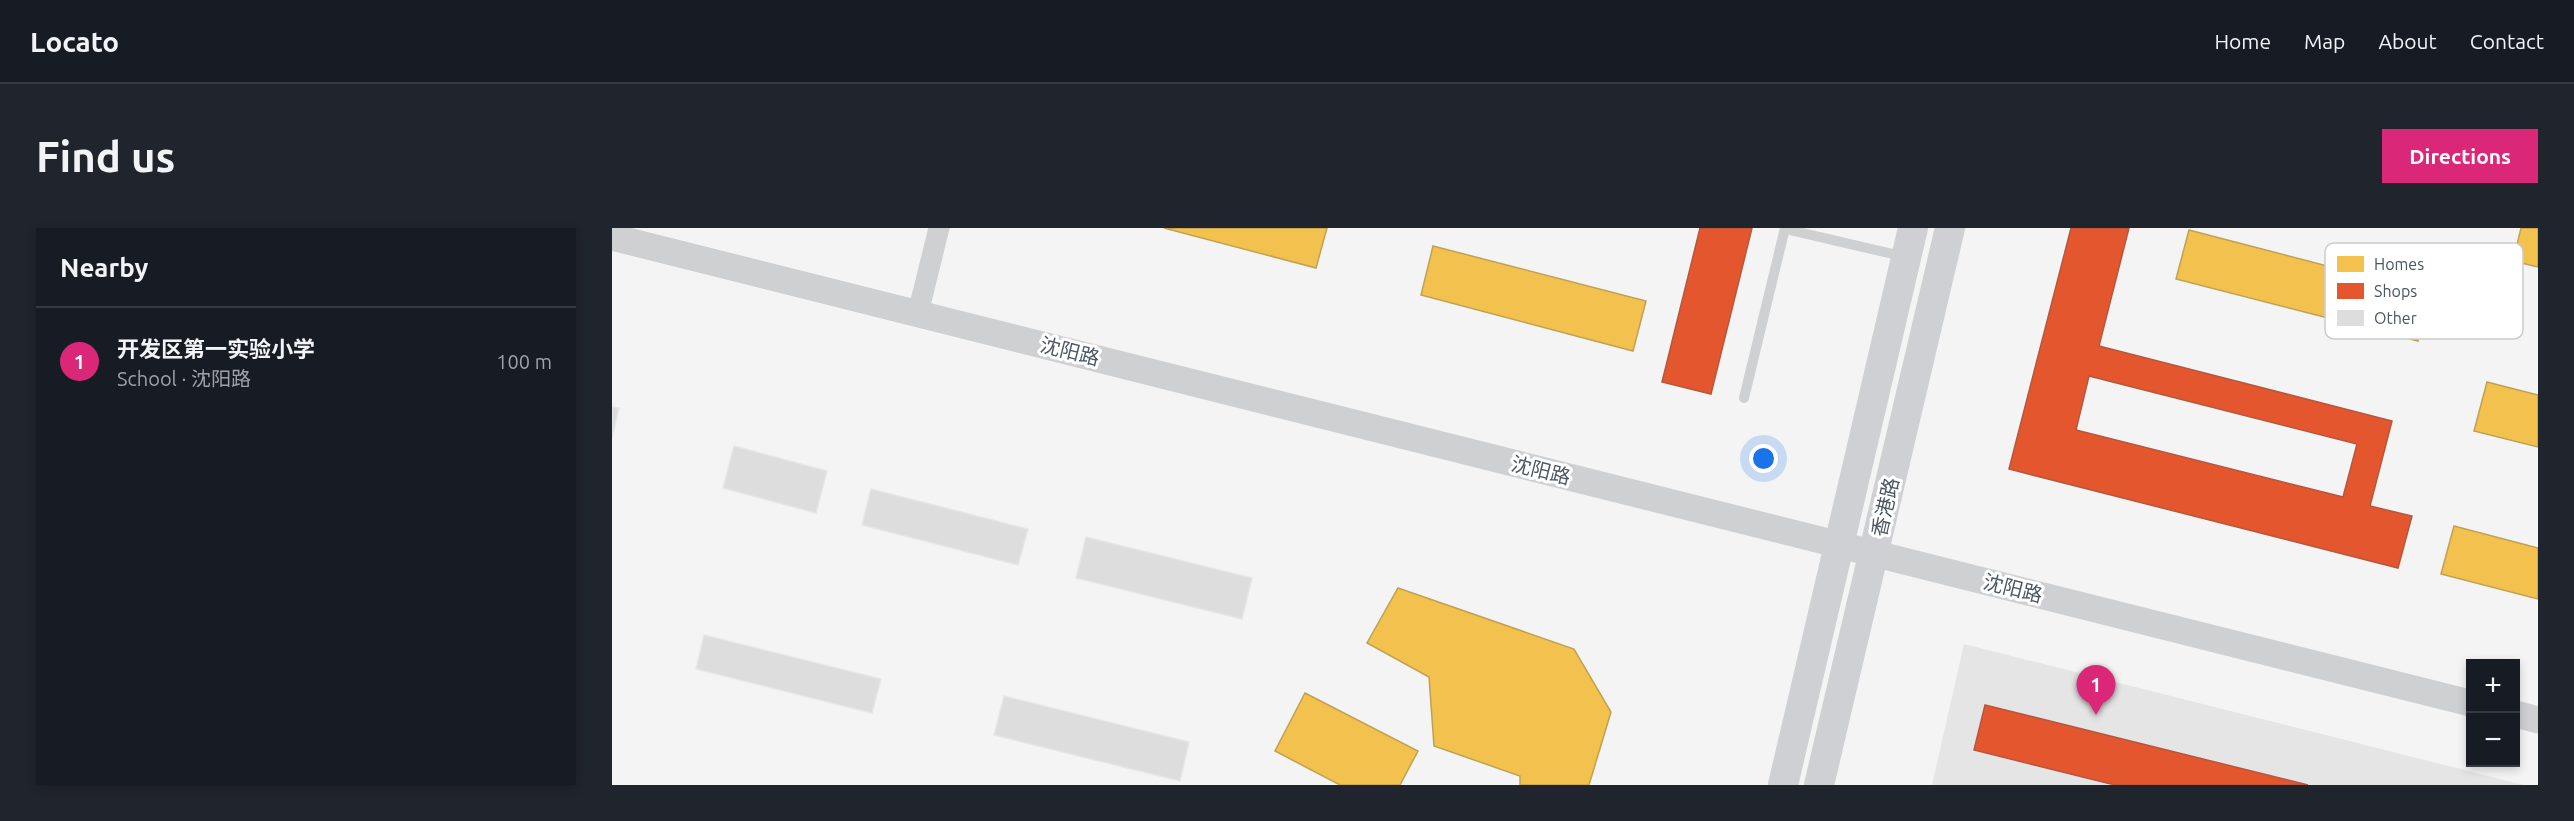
<!DOCTYPE html>
<meta charset="utf-8">
<style>
:root{--surface:#171b24;--page:#20242c;--text:#f1f3f6;--muted:#9ea1a6;--line:#363941;--accent:#db2777}
body{margin:0;font-family:Ubuntu,"Noto Sans SC",sans-serif;background:var(--page);color:var(--text)}
.controls{position:absolute;right:18px;bottom:18px;display:grid;overflow:hidden;border-radius:0px;box-shadow:0 3px 9px #0003}
.controls button{width:54px;height:54px;display:grid;place-items:center;padding:0;border:0;border-bottom:2px solid var(--line);background:var(--surface);color:var(--text);font:30px sans-serif}
.you{position:absolute;left:1152px;top:231px;width:21px;height:21px;margin:-15px;border:4px solid #fff;border-radius:50%;background:#1a73e8;box-shadow:0 0 0 9px #1a73e833}
.badge{display:grid;place-items:center;width:39px;height:39px;border-radius:50%;background:var(--accent);color:#fff;font-size:20px;font-weight:700}
.pin{position:absolute;translate:-50% -50px;filter:drop-shadow(0 2px 3px #0008)}
.pin::after{content:'';position:absolute;top:32px;width:21px;height:18px;background:inherit;clip-path:polygon(0 0,100% 0,50% 100%)}
.list{margin:0;padding:0;list-style:none}
h2{display:flex;justify-content:space-between;align-items:center;height:78px;margin:0;padding:0 24px;font-size:26px}
h2 small{font-size:20px;font-weight:400;color:var(--muted)}
.list li{display:grid;grid-template-columns:39px 1fr auto;gap:18px;align-items:center;box-sizing:border-box;height:108px;padding:0 24px;border-top:2px solid var(--line)}
.list b{display:block;font-size:22px;white-space:nowrap}
.list p{margin:0;font-size:20px;white-space:nowrap;color:var(--muted)}
.list em{font-size:20px;font-style:normal;color:var(--muted)}
.map{position:relative;flex:none;width:1926px;height:557px;overflow:hidden;border-radius:0px}
header{display:flex;align-items:center;gap:36px;box-sizing:border-box;height:84px;padding:0 30px;background:var(--surface);border-bottom:2px solid var(--line)}
header strong{font-size:28px}
nav{display:flex;gap:33px;margin-inline-start:auto;font-size:21px}
.intro{display:flex;align-items:center;justify-content:space-between;box-sizing:border-box;height:144px;padding:0 36px}
h1{margin:0;font-size:42px}
.button{padding:15px 27px;border-radius:0px;background:var(--accent);color:#fff;font-size:21px;font-weight:700}
main{display:flex;gap:36px;padding:0 36px}
aside{flex:1;background:var(--surface);border-radius:0px;box-shadow:0 3px 9px #0003}
.map>svg:first-child{display:block}
</style>
<header>
<strong>Locato</strong>
<nav><a>Home</a><a>Map</a><a>About</a><a>Contact</a></nav>
</header>
<div class="intro"><h1>Find us</h1><a class="button">Directions</a></div>
<main>
<aside>
<h2>Nearby<small></small></h2>
<ul class="list">
<li><span class="badge">1</span><div><b>开发区第一实验小学</b><p>School · 沈阳路</p></div><em>100 m</em></li>
</ul>
</aside>
<div class="map">
<svg width="1926" height="557" viewBox="0 0 1926 557">
<rect width="100%" height="100%" fill="#f4f4f4"/>
<path fill="#e6e5e6" d="M1352 416 1912 557H1320Z"/>
<path fill="#f2c14e" stroke="#c0a154" stroke-width="1.5" d="M552 0H715L704 40Z
M1909 0H1926V39L1901 33Z
M1577 2 1819 65 1806 113 1564 51Z
M821 18 1034 73 1021 123 809 67Z
M1875 154 1926 167V219L1862 203Z
M1842 298 1926 320V371L1829 346Z
M786 360 962 421 999 484 977 557H908V548L822 518 817 449 755 415Z
M693 465 806 523 788 557H728L663 523Z"/>
<path fill="#e4572e" stroke="#b6573d" stroke-width="1.5" fill-rule="evenodd" d="M1088 0H1140L1099 166 1050 154Z
M1459 0H1517L1487 118 1780 193 1758 278 1800 288 1786 340 1397 241ZM1477 148 1745 216 1731 269 1464 202Z
M1373 477 1696 557H1503L1362 522Z"/>
<path fill="#ddddde" stroke="#e5e6e7" stroke-width="1.5" d="M0 179 7 180 0 210Z
M122 218 215 243 204 285 111 260Z
M259 261 416 301 406 337 250 297Z
M474 309 640 350 630 391 464 350Z
M92 407 269 451 260 485 84 441Z
M392 468 577 514 568 553 382 507Z"/>
<g fill="none" stroke-linecap="round" stroke-linejoin="round">
<path stroke="#ced0d2" stroke-width="10" d="M1173 1 1294 29
M1132 170 1173 0"/>
<path stroke="#ced0d2" stroke-width="21" d="M306 85 327 0"/>
<path stroke="#ced0d2" stroke-width="27" d="M0 9 1858 475
M1904 486 1926 492"/>
<path stroke="#ced0d4" stroke-width="30" d="M1171 557 1301 0
M1207 557 1338 0"/>
</g>
<g text-anchor="middle" dominant-baseline="central" stroke-width="6" stroke-linejoin="round" paint-order="stroke">
<g font-size="20" fill="#4a5661" stroke="#fff">
<text transform="translate(458 123) rotate(14)">沈阳路</text>
<text transform="translate(929 242) rotate(14)">沈阳路</text>
<text transform="translate(1273 279) rotate(-77)">香港路</text>
<text transform="translate(1401 360) rotate(14)">沈阳路</text>
</g>
</g>
<rect x="1713" y="15" width="198" height="96" rx="9" fill="#fff" stroke="#c9ccd0" stroke-width="1.5"/>
<rect x="1725" y="28" width="27" height="16" fill="#f2c14e"/>
<rect x="1725" y="55" width="27" height="16" fill="#e4572e"/>
<rect x="1725" y="82" width="27" height="16" fill="#ddddde"/>
<g font-size="16" fill="#4a5661">
<text x="1762" y="42">Homes</text>
<text x="1762" y="69">Shops</text>
<text x="1762" y="96">Other</text>
</g>
</svg>
<div class="controls">
<button>+</button>
<button>−</button>
</div>
<div class="you"></div>
<div class="pin badge" style="left:1484px;top:487px">1</div>
</div>
</main>
